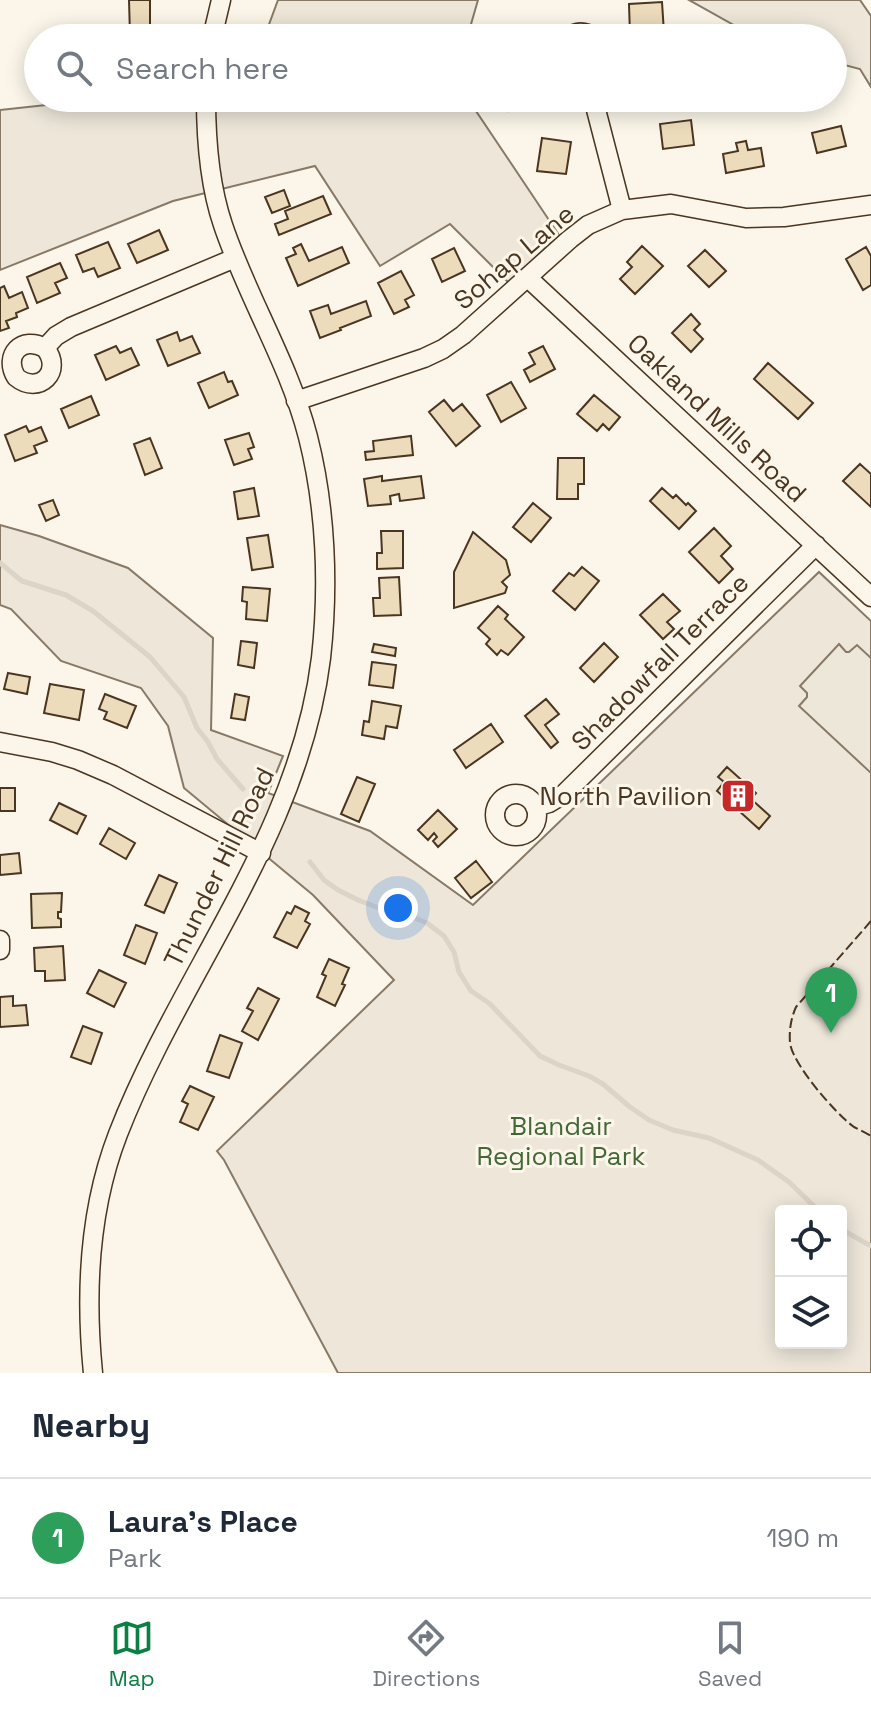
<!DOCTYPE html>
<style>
:root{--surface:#fff;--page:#f6f6f7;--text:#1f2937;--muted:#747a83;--line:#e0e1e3;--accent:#0b8043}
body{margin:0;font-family:"Space Grotesk",sans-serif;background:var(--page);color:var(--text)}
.controls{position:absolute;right:24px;bottom:24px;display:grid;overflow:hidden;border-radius:8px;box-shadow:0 4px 20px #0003}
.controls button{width:72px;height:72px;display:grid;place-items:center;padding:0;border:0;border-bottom:2px solid var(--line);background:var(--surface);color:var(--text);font:40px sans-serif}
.you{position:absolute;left:398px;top:908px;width:28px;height:28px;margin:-20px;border:6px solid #fff;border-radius:50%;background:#1a73e8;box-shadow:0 0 0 12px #1a73e833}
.badge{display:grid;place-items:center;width:52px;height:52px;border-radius:50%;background:var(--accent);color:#fff;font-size:26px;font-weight:700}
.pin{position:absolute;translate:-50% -66px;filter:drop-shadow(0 2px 4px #0008)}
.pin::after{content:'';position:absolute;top:42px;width:28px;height:24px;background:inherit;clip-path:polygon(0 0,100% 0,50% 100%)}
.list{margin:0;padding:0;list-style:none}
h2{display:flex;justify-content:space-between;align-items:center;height:104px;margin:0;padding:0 32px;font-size:34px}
h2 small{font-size:26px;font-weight:400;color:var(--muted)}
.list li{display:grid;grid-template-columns:52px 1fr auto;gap:24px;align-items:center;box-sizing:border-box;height:120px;padding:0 32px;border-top:2px solid var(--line)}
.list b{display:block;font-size:30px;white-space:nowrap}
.list p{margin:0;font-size:26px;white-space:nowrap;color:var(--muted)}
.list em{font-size:26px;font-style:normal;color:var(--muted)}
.icon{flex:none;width:44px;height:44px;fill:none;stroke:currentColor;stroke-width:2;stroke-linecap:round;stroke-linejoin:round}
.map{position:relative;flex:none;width:871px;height:1373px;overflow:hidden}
.search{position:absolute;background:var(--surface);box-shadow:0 4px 20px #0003;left:24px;right:24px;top:24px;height:88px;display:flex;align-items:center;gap:20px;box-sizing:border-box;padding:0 28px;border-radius:44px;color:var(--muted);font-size:30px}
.sheet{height:224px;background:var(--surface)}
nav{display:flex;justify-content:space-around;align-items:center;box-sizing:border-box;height:112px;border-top:2px solid var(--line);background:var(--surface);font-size:22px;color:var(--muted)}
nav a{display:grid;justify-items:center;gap:4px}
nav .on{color:var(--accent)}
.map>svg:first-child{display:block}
</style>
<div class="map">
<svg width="871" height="1373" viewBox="0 0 871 1373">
<rect width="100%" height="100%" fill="#fbf6e9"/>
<path fill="#ede6d9" stroke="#887966" stroke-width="2" fill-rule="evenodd" d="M278 0H478L467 38H264Z
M689 0H860L871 16V87L860 69 833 62V38H757Z
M111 98H472L476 111 559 235 509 283 450 224 380 266 315 166 173 201 0 270V110Z
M0 525 39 536 128 568 213 638 211 730 283 756 268 793 370 831 473 905 819 572 871 621V1373H338L224 1160 217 1151 394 980 313 895 184 788 168 726 141 688 61 661 11 609 0 605ZM781 1211H841V1343H781Z"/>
<path fill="#ede7d9" stroke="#887966" stroke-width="2" d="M839 644 846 652H849L857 645 871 658V773L799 706 807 697V693L800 686Z"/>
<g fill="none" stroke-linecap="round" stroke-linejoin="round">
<path stroke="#dcd4c6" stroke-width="5" d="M0 563 22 581 66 595 93 611 150 657 184 697 197 728 208 742 217 759 243 789
M310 862 324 880 338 890 358 900 384 910 410 916 427 923 444 936 454 952 459 972 471 991 489 1003 540 1056 559 1065 589 1076 603 1084 630 1107 649 1120 673 1130 709 1138 758 1160 789 1182 819 1211
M841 1229 871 1246"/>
</g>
<path fill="#ecdcbc" stroke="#4a3520" stroke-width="2" d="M129 0H150V35H130Z
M662 2 664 33 630 35 629 4Z
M506 98H537L538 105 509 111Z
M691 120 694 145 663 149 660 124Z
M841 126 846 146 817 153 812 133Z
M542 138 571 142 566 174 537 171Z
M746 141 748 150 761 148 764 166 726 173 723 154 738 151 736 143Z
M284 190 290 206 272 213 265 197Z
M323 196 331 214 279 235 275 224 288 219 285 211Z
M159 230 168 250 137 263 128 244Z
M108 242 120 268 98 277 94 268 83 272 76 255Z
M301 244 309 261 342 247 349 263 298 286 286 258 296 254 293 248Z
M642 246 663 266 635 294 620 279 632 267 627 262Z
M866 247 871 256V285L863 290 846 259Z
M454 248 465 271 442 282 432 259Z
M705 250 726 271 709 287 688 266Z
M60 263 67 278 55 283 60 293 37 303 27 277Z
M401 271 414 295 405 300 409 307 394 314 378 283Z
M4 286 9 298 22 292 28 308 16 313 17 317 6 321 9 328 0 331V288Z
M366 301 371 316 340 328 341 330 320 338 310 311 328 305 331 314Z
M691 314 700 324 694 330 703 339 691 352 672 333Z
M177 332 180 341 192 336 200 353 168 366 157 340Z
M116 346 120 353 131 348 139 365 106 380 95 355Z
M543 346 555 369 530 382 524 370 535 364 529 353Z
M768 363 813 403 798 419 754 379Z
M224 372 228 382 232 381 238 395 209 408 198 383Z
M511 382 526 408 501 422 487 395Z
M594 395 620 417 609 430 603 424 597 431 577 414Z
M91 396 99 415 69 428 61 409Z
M444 400 453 411 462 404 480 426 456 446 429 412Z
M26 426 29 432 41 427 47 441 34 446 37 453 15 461 5 435Z
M249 433 254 447 248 449 252 459 234 465 225 440Z
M411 436 413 455 366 460 365 452 374 451 373 441Z
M150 438 162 468 145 475 134 444Z
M558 458H584V484H578V499H557Z
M860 464 871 474V507L843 481Z
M382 476V481L421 476 424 498 400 501 399 494 390 496 391 504 368 506 364 479Z
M254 488 259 516 238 519 234 492Z
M662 488 673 498 676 495 686 505 688 503 696 511 679 529 650 501Z
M53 500 59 515 46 521 39 505Z
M533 503 551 518 531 542 513 527Z
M714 528 731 546 721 556 733 569 719 583 689 552Z
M381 531H403V568L377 569V553H382Z
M473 532 506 560 510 575 502 582 507 587 505 593 454 608V572Z
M268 535 273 567 252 570 247 538Z
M582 567 599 581 575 610 553 591 569 573 574 576Z
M399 577 401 615 374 616 373 598H380L379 578Z
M243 587 270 589 267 621 246 619 247 602 242 601Z
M663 594 680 611 667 622 674 629 663 639 640 615Z
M498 606 508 615 505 619 524 637 508 655 501 650 497 655 486 644 490 639 478 628Z
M241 641 257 643 254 668 238 665Z
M604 643 618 657 594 682 580 668Z
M374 644 396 648 395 656 372 652Z
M372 662 396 665 393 688 369 685Z
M8 673 30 677 27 694 4 689Z
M50 684 84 690 79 720 44 713Z
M105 694 136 706 127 728 104 719 107 712 99 709Z
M235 694 249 697 245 720 231 718Z
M546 699 559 714 545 725 558 742 551 748 525 716Z
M372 701 401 706 397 728 386 726 384 739 362 735 364 721 369 722Z
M491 724 503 742 466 768 454 750Z
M727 767 756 793 751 799 770 816 759 829 717 791 724 782 718 777Z
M357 777 375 784 359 822 341 814Z
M0 788H15V811H0Z
M59 803 86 816 77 834 50 820Z
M438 810 457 829 438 847 433 841 437 837 434 833 428 840 418 830Z
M109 828 135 843 126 859 100 844Z
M19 853 21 873 0 875V855Z
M476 861 492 882 471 898 455 878Z
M159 875 177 883 164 913 145 905Z
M62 893 61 912H58V918L61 919V927L32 928 31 894Z
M295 906 309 913 305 921 310 924 297 948 274 937 287 912 291 914Z
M136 925 157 933 145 964 124 955Z
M63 946 65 980 45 981V971H35L34 948Z
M329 959 349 968 342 984 345 985 335 1006 317 997 326 976 322 974Z
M99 970 126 983 114 1007 87 993Z
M258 988 279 999 258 1040 242 1031 253 1011 247 1008Z
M13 996V1006L26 1005 28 1025 0 1027V997Z
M83 1026 102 1033 91 1064 71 1057Z
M220 1035 242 1043 229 1078 207 1071Z
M190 1086 214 1097 198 1130 180 1122 188 1104 182 1101Z"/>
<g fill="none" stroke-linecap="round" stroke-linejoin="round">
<g stroke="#4a3520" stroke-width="21">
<path id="minor" d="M212 38 221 0
M567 38C576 31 585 31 595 38
M593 98 622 210
M528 278 871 597
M45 348C64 371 39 396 16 377 3 355 22 335 45 348L56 336 71 327 235 258
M296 401 424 358 443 349 463 335 570 239 588 225 622 210 671 204 746 218 784 217 871 205
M0 742 52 752 78 760 113 775 261 853
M495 815a21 21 0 1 1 42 0a21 21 0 1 1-42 0Z
M535 807 549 803 564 794 816 545
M0 940V950
M93 1373C85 1293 89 1209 118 1134 181 972 299 836 321 658 329 586 326 508 308 437 289 363 247 297 223 225 209 184 206 140 206 98"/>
</g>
<use href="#minor" stroke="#fbf6e9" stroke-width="18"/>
<path stroke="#4a3520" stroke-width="2" stroke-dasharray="10 4" stroke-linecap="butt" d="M871 921 796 1007C791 1018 789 1030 790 1043 793 1065 836 1114 854 1127 860 1130 866 1133 871 1136"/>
</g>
<defs>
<g id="building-square" transform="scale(1.8)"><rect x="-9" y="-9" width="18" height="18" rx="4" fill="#c62828" stroke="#fbf6e9"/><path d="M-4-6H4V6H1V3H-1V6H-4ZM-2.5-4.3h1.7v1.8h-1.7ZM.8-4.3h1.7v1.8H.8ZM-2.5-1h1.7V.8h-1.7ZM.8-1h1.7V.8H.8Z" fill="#fff"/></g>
</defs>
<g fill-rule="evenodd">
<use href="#building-square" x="738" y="796"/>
</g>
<g text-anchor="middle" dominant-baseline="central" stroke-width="6" stroke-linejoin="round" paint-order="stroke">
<g font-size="26" fill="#4a3520" stroke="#fbf6e9">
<text transform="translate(514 257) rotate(-40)">Sohap Lane</text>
<text transform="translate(717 418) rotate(43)">Oakland Mills Road</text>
<text transform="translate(660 662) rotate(-45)">Shadowfall Terrace</text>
<text transform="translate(219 867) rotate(-64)">Thunder Hill Road</text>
</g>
<g font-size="26" fill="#4a3520" stroke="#fbf6e9" text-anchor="end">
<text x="712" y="796">North Pavilion</text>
</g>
<g font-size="26" fill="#436837" stroke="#fbf6e9">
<text x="561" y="1126">Blandair<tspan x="561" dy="30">Regional Park</tspan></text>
</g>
</g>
</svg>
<div class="controls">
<button><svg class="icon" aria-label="locate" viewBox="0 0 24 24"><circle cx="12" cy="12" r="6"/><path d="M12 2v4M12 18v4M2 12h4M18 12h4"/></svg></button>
<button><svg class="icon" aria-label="layers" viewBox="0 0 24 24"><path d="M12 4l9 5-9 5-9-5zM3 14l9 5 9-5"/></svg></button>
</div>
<div class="you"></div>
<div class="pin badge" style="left:831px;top:1033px;background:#2e9e5b">1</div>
<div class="search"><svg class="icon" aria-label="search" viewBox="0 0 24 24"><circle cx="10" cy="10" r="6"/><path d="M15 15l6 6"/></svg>Search here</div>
</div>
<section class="sheet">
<h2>Nearby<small></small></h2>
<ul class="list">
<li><span class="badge" style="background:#2e9e5b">1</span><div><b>Laura's Place</b><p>Park</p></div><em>190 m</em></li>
</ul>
</section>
<nav>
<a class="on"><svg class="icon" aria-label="map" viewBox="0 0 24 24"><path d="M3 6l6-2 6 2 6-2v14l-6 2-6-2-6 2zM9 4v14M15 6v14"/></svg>Map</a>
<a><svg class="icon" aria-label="directions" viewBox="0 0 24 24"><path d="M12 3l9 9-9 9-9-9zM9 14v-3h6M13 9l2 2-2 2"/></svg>Directions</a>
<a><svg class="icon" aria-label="saved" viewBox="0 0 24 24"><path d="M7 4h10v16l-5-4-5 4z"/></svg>Saved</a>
</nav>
